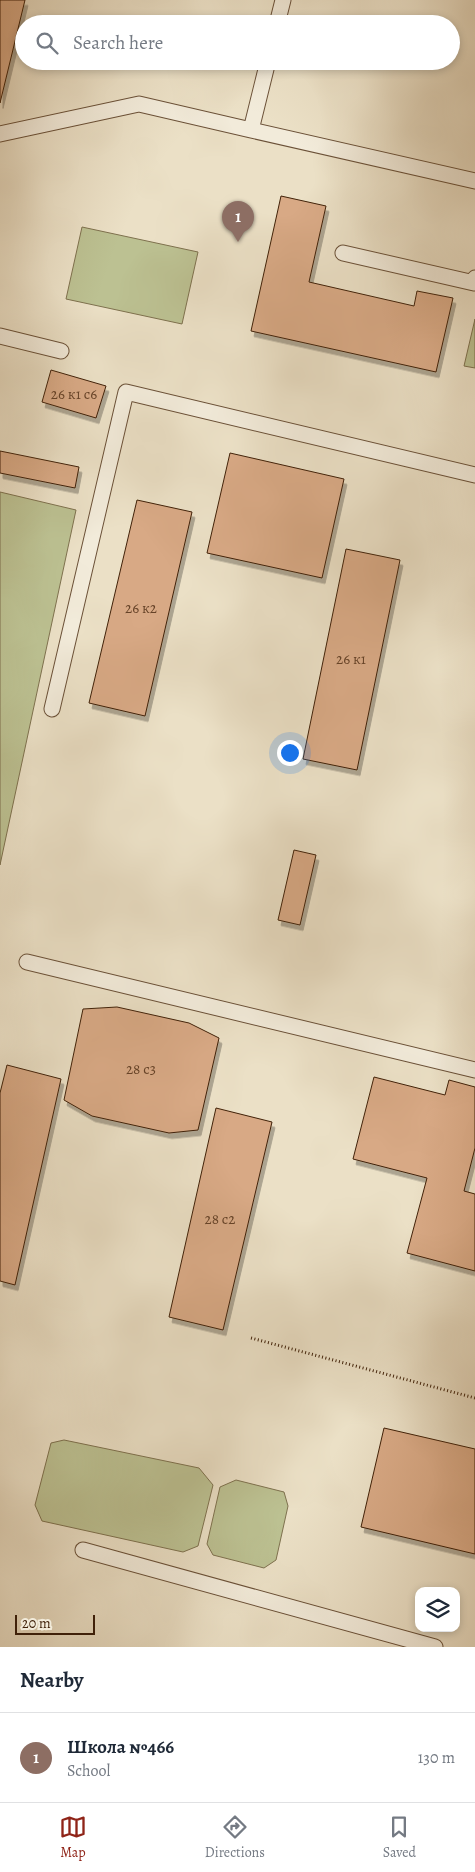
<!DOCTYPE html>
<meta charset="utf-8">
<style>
:root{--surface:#fff;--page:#f6f6f7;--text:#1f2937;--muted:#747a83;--line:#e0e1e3;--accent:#8f2418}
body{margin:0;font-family:Alegreya,serif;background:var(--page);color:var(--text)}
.controls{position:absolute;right:15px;bottom:15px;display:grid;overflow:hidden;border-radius:10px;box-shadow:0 2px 8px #0003}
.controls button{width:45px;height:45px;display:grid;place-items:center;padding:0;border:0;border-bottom:1px solid var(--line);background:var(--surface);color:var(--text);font:25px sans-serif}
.scale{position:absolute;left:15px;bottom:12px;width:80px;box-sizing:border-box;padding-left:5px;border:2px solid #402109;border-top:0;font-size:14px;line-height:18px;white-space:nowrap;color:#402109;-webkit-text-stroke:4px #f2ebda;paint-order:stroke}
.you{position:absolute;left:289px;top:752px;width:18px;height:18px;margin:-12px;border:4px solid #fff;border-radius:50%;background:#1a73e8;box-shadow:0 0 0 8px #1a73e833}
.badge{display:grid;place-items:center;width:32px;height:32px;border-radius:50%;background:var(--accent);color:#fff;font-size:16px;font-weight:700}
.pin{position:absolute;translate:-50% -41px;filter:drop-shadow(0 1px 2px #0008)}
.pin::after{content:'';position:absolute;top:26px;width:18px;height:15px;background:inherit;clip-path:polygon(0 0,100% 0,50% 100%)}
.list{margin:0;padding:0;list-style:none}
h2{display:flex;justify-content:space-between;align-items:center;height:65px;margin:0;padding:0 20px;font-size:21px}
h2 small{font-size:16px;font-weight:400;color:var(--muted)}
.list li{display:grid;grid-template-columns:32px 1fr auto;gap:15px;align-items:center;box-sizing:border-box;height:90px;padding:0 20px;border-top:1px solid var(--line)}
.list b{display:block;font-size:19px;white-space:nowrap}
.list p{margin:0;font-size:16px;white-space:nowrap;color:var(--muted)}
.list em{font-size:16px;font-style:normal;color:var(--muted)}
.icon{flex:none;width:28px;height:28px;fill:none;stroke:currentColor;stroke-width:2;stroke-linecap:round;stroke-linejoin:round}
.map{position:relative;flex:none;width:475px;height:1647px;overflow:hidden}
.search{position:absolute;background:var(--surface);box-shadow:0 2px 8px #0003;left:15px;right:15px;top:15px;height:55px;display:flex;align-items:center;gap:12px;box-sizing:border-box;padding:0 18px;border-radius:28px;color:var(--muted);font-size:19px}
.sheet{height:155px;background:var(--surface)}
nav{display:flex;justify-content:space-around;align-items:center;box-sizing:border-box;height:70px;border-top:1px solid var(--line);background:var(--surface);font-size:14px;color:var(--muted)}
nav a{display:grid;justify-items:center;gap:2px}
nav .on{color:var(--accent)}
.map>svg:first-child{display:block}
</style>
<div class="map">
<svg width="475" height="1647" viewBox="0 0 475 1647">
<defs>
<filter id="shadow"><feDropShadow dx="3" dy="5.5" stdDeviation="0" flood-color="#0004"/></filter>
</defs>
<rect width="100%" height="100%" fill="#ebe0c6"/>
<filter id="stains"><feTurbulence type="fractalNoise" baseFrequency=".004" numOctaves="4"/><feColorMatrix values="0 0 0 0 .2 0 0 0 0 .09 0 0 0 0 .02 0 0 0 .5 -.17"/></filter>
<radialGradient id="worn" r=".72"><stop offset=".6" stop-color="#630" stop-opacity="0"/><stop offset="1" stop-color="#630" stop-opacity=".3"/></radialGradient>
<path fill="#bcc192" stroke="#7e714e" d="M82 227 198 252 182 324 66 299Z
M475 319V368L464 366Z
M0 492 76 510 0 865Z
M64 1440 199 1468 213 1485 198 1546 183 1552 42 1521 35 1505 51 1443Z
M236 1480 284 1492 288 1506 276 1560 264 1568 213 1555 207 1544 220 1487Z"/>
<path fill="#d8a985" stroke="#402109" filter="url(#shadow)" d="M0 0H25L0 103Z
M281 196 326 206 309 282 414 306 417 291 453 298 436 372 251 331Z
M51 370 106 386 96 418 42 402Z
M0 451 79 467 75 488 0 473Z
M230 453 344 479 322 578 207 553Z
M137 500 192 512 145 716 89 703Z
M346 549 400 560 357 770 303 759Z
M294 850 316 855 300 925 278 920Z
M117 1007 189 1023 219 1038 198 1130 169 1133 92 1116 64 1100 83 1009Z
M7 1065 61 1079 15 1285 0 1281V1093Z
M374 1077 445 1095 449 1080 475 1087V1148L464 1191 475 1194V1271L407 1253 427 1178 353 1159Z
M216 1108 272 1122 223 1330 169 1317Z
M384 1428 475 1449V1554L361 1527Z"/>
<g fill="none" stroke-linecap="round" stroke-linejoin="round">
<g stroke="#6b5138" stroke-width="17">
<path id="lane" d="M277 24 283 0
M268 61 251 130 475 181
M0 134 139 104 251 130
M343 253 474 283 475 278
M0 336 61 351
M52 709 126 392 475 475
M27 962 475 1070
M83 1550 435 1647"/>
</g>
<path stroke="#402109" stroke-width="3" stroke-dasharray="1 2.5" stroke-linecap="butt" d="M251 1338 475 1398"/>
<use href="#lane" stroke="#f2ebda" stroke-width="15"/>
</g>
<g text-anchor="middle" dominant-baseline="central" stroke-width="4" stroke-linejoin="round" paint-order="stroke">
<g font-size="15" fill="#664328">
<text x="74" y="394">26 к1 с6</text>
<text x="141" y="608">26 к2</text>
<text x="351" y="659">26 к1</text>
<text x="141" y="1069">28 с3</text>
<text x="220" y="1219">28 с2</text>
</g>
</g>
<rect width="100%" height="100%" filter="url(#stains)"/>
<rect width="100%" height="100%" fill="url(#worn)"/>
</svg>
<div class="controls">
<button><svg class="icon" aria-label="layers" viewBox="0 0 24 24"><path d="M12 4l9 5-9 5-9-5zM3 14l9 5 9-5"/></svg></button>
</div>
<div class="scale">20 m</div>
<div class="you"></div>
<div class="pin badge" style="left:238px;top:242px;background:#8d6e63">1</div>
<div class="search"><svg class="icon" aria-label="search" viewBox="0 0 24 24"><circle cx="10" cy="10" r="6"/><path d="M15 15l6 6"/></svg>Search here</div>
</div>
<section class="sheet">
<h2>Nearby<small></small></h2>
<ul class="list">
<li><span class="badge" style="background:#8d6e63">1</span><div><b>Школа №466</b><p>School</p></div><em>130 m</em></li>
</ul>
</section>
<nav>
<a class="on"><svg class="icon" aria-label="map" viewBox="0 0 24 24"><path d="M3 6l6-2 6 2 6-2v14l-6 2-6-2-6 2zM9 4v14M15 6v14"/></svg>Map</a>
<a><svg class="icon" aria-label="directions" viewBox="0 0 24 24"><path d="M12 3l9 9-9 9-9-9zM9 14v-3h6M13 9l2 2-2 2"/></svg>Directions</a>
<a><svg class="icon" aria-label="saved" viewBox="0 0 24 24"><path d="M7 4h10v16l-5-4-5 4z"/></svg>Saved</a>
</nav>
